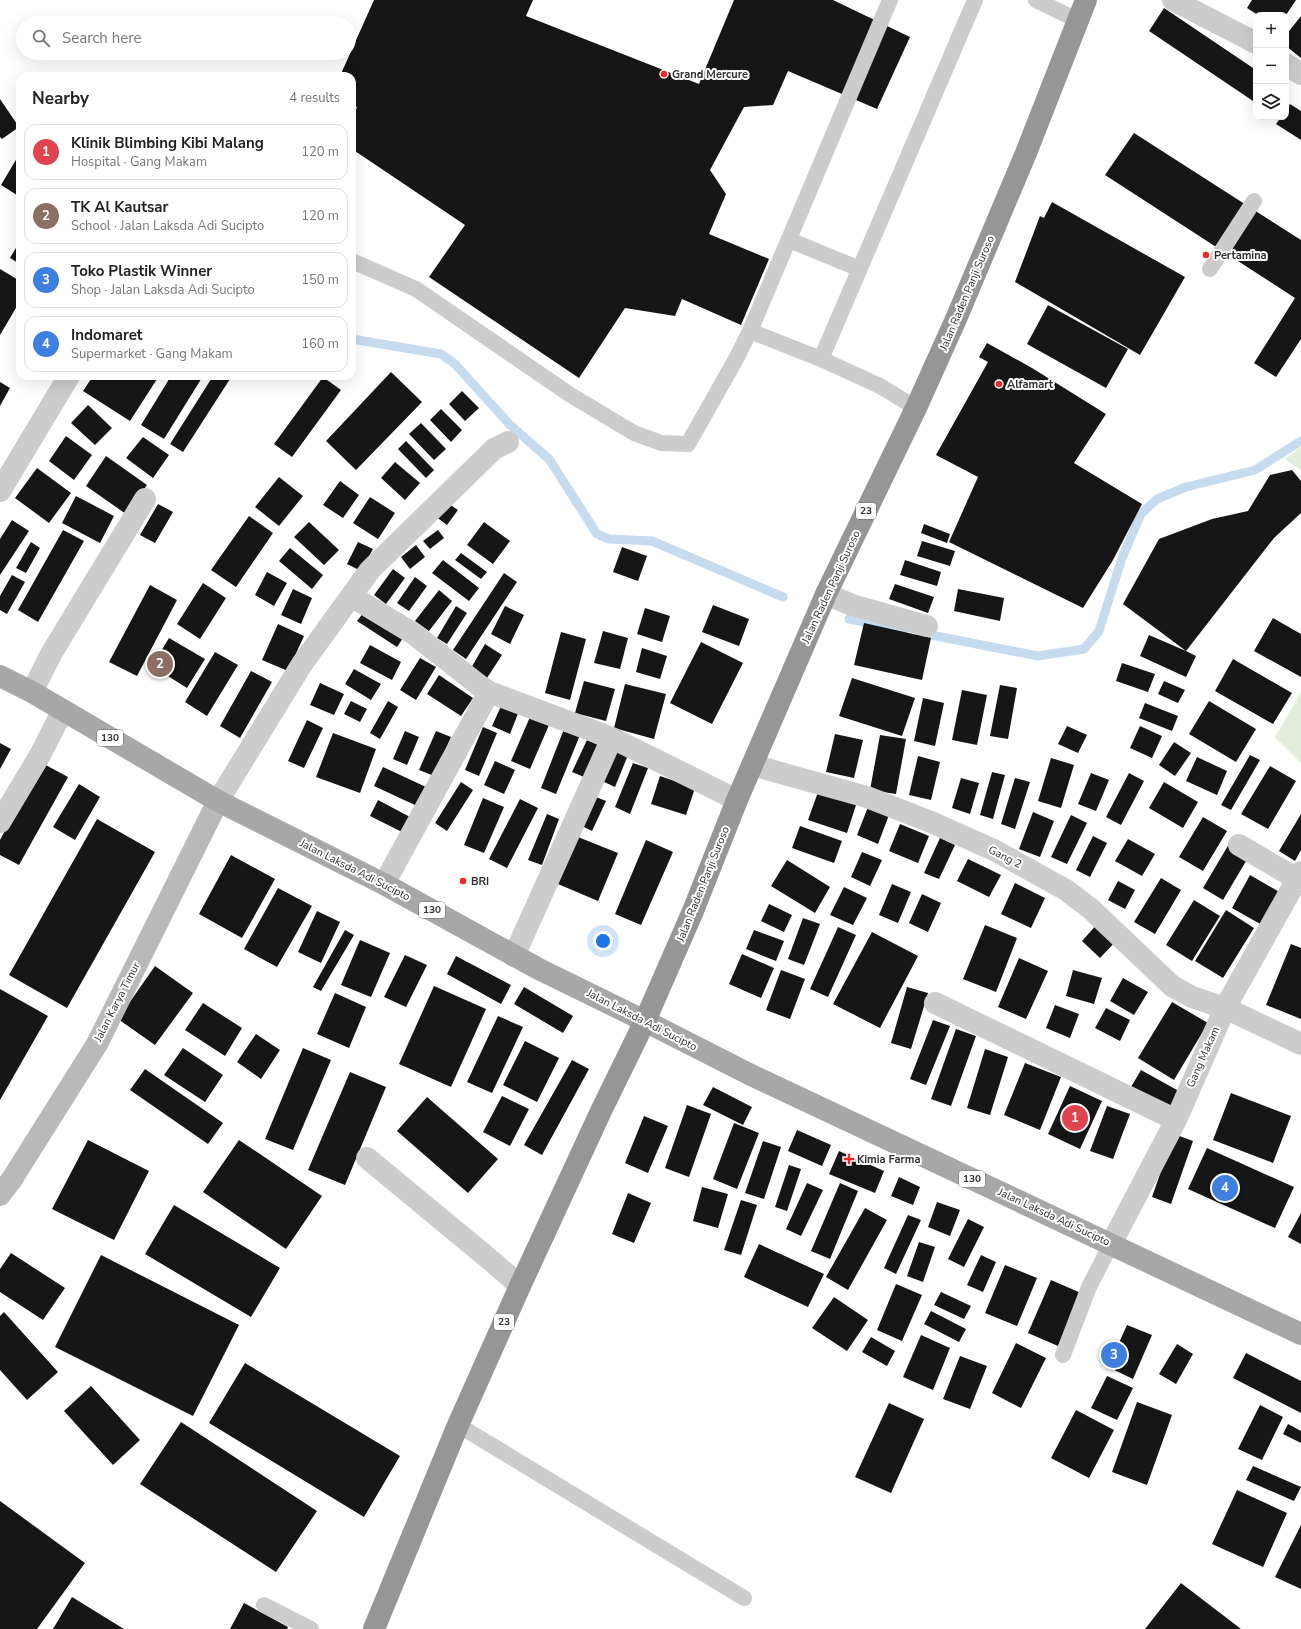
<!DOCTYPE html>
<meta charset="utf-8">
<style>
:root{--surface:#fff;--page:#f2f2f2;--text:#222;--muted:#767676;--line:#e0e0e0;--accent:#f22824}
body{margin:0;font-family:"Nunito Sans",sans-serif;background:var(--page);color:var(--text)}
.controls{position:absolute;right:12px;top:12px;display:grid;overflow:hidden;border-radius:8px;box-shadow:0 4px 16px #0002}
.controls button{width:36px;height:36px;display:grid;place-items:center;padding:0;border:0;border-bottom:1px solid var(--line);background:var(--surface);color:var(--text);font:20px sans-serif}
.you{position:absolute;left:603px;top:941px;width:14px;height:14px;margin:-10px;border:3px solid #fff;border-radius:50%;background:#1a73e8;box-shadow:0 0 0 6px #1a73e833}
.badge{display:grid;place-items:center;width:26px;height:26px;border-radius:50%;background:var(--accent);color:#fff;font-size:13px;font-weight:700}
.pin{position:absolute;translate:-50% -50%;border:2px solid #fff;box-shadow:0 1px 4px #0006}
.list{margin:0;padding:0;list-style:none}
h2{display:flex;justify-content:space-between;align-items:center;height:52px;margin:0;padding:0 16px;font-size:17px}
h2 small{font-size:13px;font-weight:400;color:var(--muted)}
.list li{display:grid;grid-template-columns:26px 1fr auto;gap:12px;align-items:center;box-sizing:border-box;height:56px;margin:0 8px 8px;padding:0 8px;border:1px solid var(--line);border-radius:12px}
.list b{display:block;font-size:15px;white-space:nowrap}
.list p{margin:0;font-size:13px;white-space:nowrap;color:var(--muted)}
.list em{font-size:13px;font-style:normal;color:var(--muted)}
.icon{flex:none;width:22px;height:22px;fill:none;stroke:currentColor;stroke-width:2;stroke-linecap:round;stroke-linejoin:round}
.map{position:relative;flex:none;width:1301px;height:1629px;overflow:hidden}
.search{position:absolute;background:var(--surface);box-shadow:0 4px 16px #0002;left:16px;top:16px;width:340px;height:44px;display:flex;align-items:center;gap:10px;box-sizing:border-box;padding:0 14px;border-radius:22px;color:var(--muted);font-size:15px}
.panel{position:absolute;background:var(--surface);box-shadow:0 4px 16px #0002;left:16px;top:72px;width:340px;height:308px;border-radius:12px}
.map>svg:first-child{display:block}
</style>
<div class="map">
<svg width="1301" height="1629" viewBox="0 0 1301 1629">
<rect width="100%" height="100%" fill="#fff"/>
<path fill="#e3eddb" d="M1301 447V470L1285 459Z
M1301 692V763L1275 737Z"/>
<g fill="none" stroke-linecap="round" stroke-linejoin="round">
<path stroke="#c6dbee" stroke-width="9" d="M352 339 441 354 455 364 510 425 549 459 597 534 609 539 652 541 783 597
M849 619 904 630
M921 633 1038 656 1084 649 1099 631 1122 558 1141 514 1157 499 1186 487 1255 470 1301 441"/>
</g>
<path fill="#161616" d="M374 0H533L526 16 699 84 734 0H833L910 37 877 109 788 71 773 105 744 107 710 170 726 194 709 234 769 259 741 325 682 299 675 316 625 308 579 378 429 277 465 225 352 149V119L357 107 352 105V76H340Z
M1252 0H1296L1286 15H1258L1247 8Z
M1164 8 1256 70V103L1149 31Z
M1301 16V58L1286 46V35Z
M0 99 19 127 2 139 0 137Z
M1290 104 1301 111V140L1276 124 1281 117H1286V110Z
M1134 133 1301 240V339L1276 377 1254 363 1295 298 1105 175Z
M20 153V197L1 185Z
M1052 202 1185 277 1140 355 1015 282 1040 216 1044 218Z
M20 241V264L10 258Z
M0 269 20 281V301L0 335Z
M1048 305 1128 349 1106 388 1027 344Z
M987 343 1032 368 1106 414 1074 463 1142 504 1113 560 1083 608 949 542 978 477 936 455 988 362 979 357Z
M391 372 422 402 356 470 326 441Z
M93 376H159L130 421 83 391Z
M171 376H203L164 439 141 425Z
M213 376H226L230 379 183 452 170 444Z
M323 377 341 390 292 457 274 444Z
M0 382 10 388 0 406Z
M462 391 479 408 465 421 449 404Z
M88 405 112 428 95 445 71 423Z
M441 409 462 430 451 442 430 420Z
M421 423 446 449 434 460 409 434Z
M66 436 92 455 74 480 49 461Z
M143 437 169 455 153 478 126 458Z
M406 441 434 470 426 478 398 449Z
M106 456 147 485 126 514 86 486Z
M395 462 420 483 405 500 381 478Z
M37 468 71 493 49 523 15 498Z
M1292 470 1301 481V513L1274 538 1186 651 1196 656 1186 677 1140 656 1149 635 1186 651 1123 604 1159 539 1212 519 1248 511 1270 475Z
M279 477 303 496 279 526 255 507Z
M340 481 359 495 343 518 323 505Z
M76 496 114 516 100 543 62 523Z
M370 497 395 513 378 539 353 523Z
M446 502 458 510 447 525 435 516Z
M158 504 173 512 155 543 140 535Z
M249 516 273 533 236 587 211 570Z
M12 520 29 531 0 575V539Z
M309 522 339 550 324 565 294 537Z
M484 522 510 541 493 564 467 545Z
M924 524 950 534 947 543 921 533Z
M63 530 84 541 38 622 18 610Z
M438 530 444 538 430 549 423 541Z
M922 541 955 551 950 566 917 556Z
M31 542 40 548 26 573 16 568Z
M358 542 373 549 361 571 347 564Z
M416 545 425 557 410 569 401 557Z
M622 547 647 556 638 581 613 572Z
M290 548 323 575 312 589 279 561Z
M461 553 487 572 481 579 455 560Z
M443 560 479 588 469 601 432 573Z
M905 560 941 572 937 586 900 575Z
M393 569 405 578 386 604 374 595Z
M267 572 287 583 274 606 255 595Z
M504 573 517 582 466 659 453 650Z
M12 575 25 582 7 614 0 610V596Z
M415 577 427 586 409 611 397 603Z
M203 583 226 598 200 639 177 624Z
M895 584 934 597 928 613 889 599Z
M150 585 177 600 137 676 109 662Z
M293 589 312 598 301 624 281 615Z
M958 589 1004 598 1000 621 954 611Z
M439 590 452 601 429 631 415 621Z
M713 605 749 619 739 646 702 632Z
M456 606 467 613 447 644 437 638Z
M505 606 524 615 510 644 491 634Z
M645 608 670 616 662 642 637 634Z
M364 612 403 638 397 647 357 621Z
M1273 618 1301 634V677L1254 651Z
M864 623 931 638 922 680 854 665Z
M278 624 304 636 288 671 262 660Z
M603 631 628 638 620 669 594 663Z
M561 632 586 639 570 700 545 693Z
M169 638 205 659 187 688 152 666Z
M701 642 743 663 712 724 670 703Z
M485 644 502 655 487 678 471 668Z
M370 645 401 662 392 680 360 663Z
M642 648 667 656 660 679 636 672Z
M215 652 238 665 207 716 185 702Z
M420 658 436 667 416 700 400 690Z
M1233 659 1292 693 1273 724 1215 691Z
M1122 663 1155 674 1148 692 1116 681Z
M354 669 381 684 371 700 345 684Z
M251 671 272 682 240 738 220 726Z
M439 675 473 698 461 716 427 694Z
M852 678 915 698 902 736 839 716Z
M584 681 615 689 606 721 575 713Z
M1164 681 1185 690 1178 703 1158 694Z
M320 683 344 694 334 715 310 705Z
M625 684 666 694 654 739 614 728Z
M1000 685 1017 688 1008 739 990 736Z
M962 690 987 695 977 745 952 740Z
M923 698 944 703 935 746 914 741Z
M351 701 367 709 360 722 344 714Z
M388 701 398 707 380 739 370 733Z
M1209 701 1256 729 1236 762 1189 734Z
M1145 703 1178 716 1172 731 1139 718Z
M502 704 519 711 510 734 492 726Z
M530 717 549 725 530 769 511 761Z
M307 720 323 728 304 768 288 761Z
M1067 726 1087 735 1078 753 1058 744Z
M1140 726 1162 736 1152 758 1130 748Z
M483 727 497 733 479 776 465 770Z
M564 729 580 735 556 794 541 788Z
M405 731 419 737 407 765 393 759Z
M436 731 451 737 434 776 419 770Z
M333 733 376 749 360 793 316 777Z
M835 734 863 740 854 778 826 772Z
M880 735 906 739 896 794 870 790Z
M587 740 598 745 584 777 572 772Z
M1174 742 1191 753 1175 776 1159 765Z
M0 743 11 749 0 769Z
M614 750 628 755 615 787 602 781Z
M1250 755 1260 760 1231 810 1221 805Z
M918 756 940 762 931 800 909 795Z
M1197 757 1227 771 1217 795 1186 781Z
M1051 758 1074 765 1061 808 1038 801Z
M495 761 515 770 504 794 484 785Z
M42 763 68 777 19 865 0 855V840Z
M633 763 648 768 630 814 615 807Z
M1270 766 1296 781 1268 829 1241 814Z
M383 767 426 787 417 806 374 786Z
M992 772 1005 775 993 819 980 815Z
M1091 773 1109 780 1096 811 1078 804Z
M1129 773 1144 781 1121 825 1106 817Z
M660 776 695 788 686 815 651 804Z
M961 778 979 783 970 814 952 808Z
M1015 778 1030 782 1015 829 1001 824Z
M461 782 473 790 447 831 435 823Z
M1164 782 1198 802 1183 828 1149 808Z
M79 784 100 797 75 840 53 827Z
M818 792 856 805 847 833 808 820Z
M591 795 606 801 592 831 578 824Z
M483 798 504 807 484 853 464 845Z
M520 799 538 808 507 868 489 859Z
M378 800 410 817 402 832 370 816Z
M868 807 889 815 878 844 857 835Z
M1033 812 1054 821 1040 857 1019 849Z
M547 814 559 819 542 865 528 860Z
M1301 814V850L1295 861 1279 851Z
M1071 815 1087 823 1067 864 1051 857Z
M1203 817 1227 831 1203 871 1179 857Z
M97 819 155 852 67 1008 9 975Z
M900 824 929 836 918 863 889 851Z
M800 826 842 841 834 863 792 848Z
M1093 836 1107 843 1090 877 1076 870Z
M578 837 618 853 598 901 558 884Z
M940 838 955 845 939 879 924 873Z
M1128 839 1155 854 1142 876 1115 861Z
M646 840 673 852 641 925 615 914Z
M1229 844 1249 856 1223 900 1203 888Z
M862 852 882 860 870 886 851 877Z
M231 855 275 879 242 938 199 914Z
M968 859 1001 875 989 897 957 881Z
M787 860 830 887 815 913 771 886Z
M1250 875 1281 893 1262 925 1232 908Z
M1161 878 1181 890 1155 934 1134 922Z
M1118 881 1135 890 1125 909 1108 900Z
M1015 883 1045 898 1031 928 1001 914Z
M892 884 911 892 898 923 879 915Z
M844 887 867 898 853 925 830 915Z
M278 888 312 906 277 967 244 949Z
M922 894 941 903 928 932 909 923Z
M1194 900 1220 916 1192 961 1166 945Z
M769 904 792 915 784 932 761 921Z
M1226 910 1254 928 1223 978 1195 961Z
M317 911 340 922 321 963 298 952Z
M803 918 820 924 804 965 788 959Z
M1099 922 1118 939 1100 958 1082 941Z
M985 925 1017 938 996 992 963 979Z
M838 927 856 935 828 997 810 989Z
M345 930 354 935 321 991 313 987Z
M754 930 784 941 776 961 746 949Z
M872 932 918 956 880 1028 833 1004Z
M360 940 390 953 371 997 341 985Z
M1291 944 1301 948V1019L1266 1005Z
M742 954 774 968 761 998 729 984Z
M405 955 427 965 406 1007 384 997Z
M456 956 511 985 501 1004 447 974Z
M1019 958 1048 971 1026 1019 998 1007Z
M155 966 193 993 155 1045 118 1019Z
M781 970 805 979 790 1019 766 1010Z
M1073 970 1102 978 1094 1004 1066 996Z
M1123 978 1148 992 1134 1015 1110 1001Z
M434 986 486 1009 451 1087 399 1064Z
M524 987 573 1016 563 1033 514 1004Z
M907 987 928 993 911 1049 891 1043Z
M0 989 48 1016 0 1100Z
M335 993 366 1007 349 1048 317 1034Z
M1172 1002 1208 1023 1174 1080 1138 1058Z
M203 1003 242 1028 225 1056 185 1030Z
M1055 1005 1079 1014 1070 1038 1046 1028Z
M1106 1008 1130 1020 1120 1041 1095 1028Z
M498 1016 523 1027 492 1093 467 1082Z
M933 1020 950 1026 926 1085 910 1079Z
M956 1029 976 1036 951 1106 931 1099Z
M256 1034 280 1050 261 1079 237 1062Z
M525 1041 559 1058 537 1102 503 1085Z
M183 1048 223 1075 205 1102 164 1075Z
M303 1048 331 1060 293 1150 265 1139Z
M985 1049 1008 1057 990 1115 967 1108Z
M572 1060 589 1069 542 1155 524 1145Z
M1025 1063 1061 1077 1040 1130 1004 1115Z
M145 1069 223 1123 208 1144 130 1090Z
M1141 1070 1186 1095 1176 1112 1131 1087Z
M350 1072 386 1087 345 1185 308 1170Z
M1070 1086 1102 1101 1080 1149 1048 1134Z
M713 1087 752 1107 743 1125 703 1105Z
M1231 1093 1291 1116 1273 1163 1213 1140Z
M502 1096 529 1109 510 1146 483 1132Z
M427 1097 498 1159 468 1193 397 1131Z
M687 1105 711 1114 689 1177 665 1168Z
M1107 1106 1130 1114 1113 1159 1090 1151Z
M644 1116 668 1126 648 1173 625 1163Z
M734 1123 759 1133 737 1189 713 1179Z
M797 1130 831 1145 822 1166 788 1151Z
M1174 1134 1193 1141 1171 1204 1152 1197Z
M88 1140 149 1171 114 1240 52 1209Z
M239 1140 322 1196 286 1249 203 1192Z
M763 1141 781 1147 764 1199 745 1193Z
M1207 1148 1294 1187 1275 1228 1188 1189Z
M839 1151 884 1171 875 1193 829 1174Z
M789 1165 801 1169 787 1211 775 1207Z
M899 1177 920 1187 913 1205 891 1196Z
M807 1183 823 1190 801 1236 786 1229Z
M840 1183 858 1191 830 1259 811 1251Z
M702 1187 728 1194 718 1228 693 1221Z
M628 1193 651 1203 634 1243 612 1234Z
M741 1200 757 1205 741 1255 724 1250Z
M937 1202 960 1210 950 1236 928 1227Z
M174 1205 280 1268 251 1317 145 1254Z
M865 1208 887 1220 848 1290 826 1277Z
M1301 1213V1244L1288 1237Z
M908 1215 921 1220 896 1274 884 1268Z
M968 1219 984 1227 964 1267 948 1259Z
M919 1242 935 1247 923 1282 907 1276Z
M759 1244 824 1274 808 1307 744 1277Z
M11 1253 65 1288 43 1320 0 1292V1269Z
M101 1255 239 1325 193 1416 55 1347Z
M981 1255 996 1262 983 1292 967 1285Z
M1005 1265 1037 1278 1017 1326 985 1313Z
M1051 1280 1081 1293 1058 1346 1028 1333Z
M896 1284 922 1295 902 1341 877 1330Z
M941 1292 971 1306 964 1319 934 1305Z
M834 1297 868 1320 847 1351 812 1328Z
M931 1311 966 1329 959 1342 924 1324Z
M4 1312 58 1372 27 1400 0 1370V1316Z
M1127 1325 1152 1335 1133 1379 1108 1367Z
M921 1335 950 1348 933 1390 903 1377Z
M871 1337 895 1351 887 1366 862 1352Z
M1016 1343 1046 1358 1021 1408 992 1393Z
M1177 1344 1193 1354 1176 1384 1159 1374Z
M1246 1353 1301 1381V1413L1233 1378Z
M960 1356 987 1366 970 1409 943 1399Z
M245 1363 400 1456 364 1517 209 1423Z
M1107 1376 1133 1388 1117 1420 1091 1408Z
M91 1386 140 1440 113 1465 64 1411Z
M1137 1402 1172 1415 1147 1485 1112 1472Z
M889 1403 924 1419 891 1493 855 1477Z
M1260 1405 1283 1417 1262 1460 1238 1449Z
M1076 1410 1114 1430 1089 1478 1051 1458Z
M181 1422 317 1511 276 1572 140 1484Z
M1288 1424 1301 1431V1443L1283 1434Z
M1253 1466 1301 1487 1294 1501 1246 1480Z
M1237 1490 1287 1513 1263 1567 1212 1544Z
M0 1501 85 1563 37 1629H0Z
M1301 1525V1589L1275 1577Z
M1181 1583 1241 1629H1145Z
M72 1597 124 1629H53Z
M244 1603 288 1627 287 1629H230Z"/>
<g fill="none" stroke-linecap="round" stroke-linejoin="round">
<path stroke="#ccc" stroke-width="16" d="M890 0 750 331 821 359 880 386 916 408
M1036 0 1079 21
M789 240 860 269
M352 261 416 289 569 394 634 433 661 443 688 444 736 359 750 331
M1210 269 1254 201
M821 359 975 0
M1063 1355 1089 1287 1111 1244
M458 1425 744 1598
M264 1605 311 1629"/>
<path stroke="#ccc" stroke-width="22" d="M1173 0 1256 43
M1286 64 1301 74
M0 491 69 376
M826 594 852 605 927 626
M351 596 414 634 480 686 489 692 612 738 737 800
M32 692 51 654 145 499
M752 765 867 797 931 822 994 850 1066 890 1091 909 1172 986 1192 997 1225 1008 1301 1044
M218 801 302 664 370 570 494 449 508 442
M0 822 40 755 63 710
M1239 845 1297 879
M384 884 489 692
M514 956 612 738
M935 1003 1176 1120
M367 1158 494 1263 520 1286
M1111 1244 1176 1120 1225 1008 1301 872"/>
<path stroke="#b9b9b9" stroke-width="22" d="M0 1195 12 1179 97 1044 218 801"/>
<path stroke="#a7a7a7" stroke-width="22" d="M0 676 32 692 218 801 384 884 537 968 645 1021 749 1074 1301 1334"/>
<path stroke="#969696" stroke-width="22" d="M374 1629 458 1425 520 1286 601 1111 645 1021 693 911 737 800 826 594 916 408 956 319 1026 153 1086 0"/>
</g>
<g fill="#f22824" stroke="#fff" stroke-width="1.5">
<circle cx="664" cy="74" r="4"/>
<circle cx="1206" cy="255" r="4"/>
<circle cx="999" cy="384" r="4"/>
<circle cx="463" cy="881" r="4"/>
<path d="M847 1153h4v4h4v4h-4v4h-4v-4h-4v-4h4z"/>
</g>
<g text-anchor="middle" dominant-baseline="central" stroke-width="4" stroke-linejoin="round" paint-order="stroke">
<g fill="#fff" stroke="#6d6d6d" stroke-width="1">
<rect x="856" y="503" width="20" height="16" rx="3"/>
<rect x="97" y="730" width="26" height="16" rx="3"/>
<rect x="419" y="902" width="26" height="16" rx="3"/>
<rect x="959" y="1171" width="26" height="16" rx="3"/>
<rect x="494" y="1314" width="20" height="16" rx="3"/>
</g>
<g font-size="10" font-weight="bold" fill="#2f2f2f">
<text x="866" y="511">23</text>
<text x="110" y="738">130</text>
<text x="432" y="910">130</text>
<text x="972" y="1179">130</text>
<text x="504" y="1322">23</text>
</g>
<g font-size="11" font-weight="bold" fill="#2f2f2f" stroke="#fff" text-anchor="start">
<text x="672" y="74">Grand Mercure</text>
<text x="1214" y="255">Pertamina</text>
<text x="1007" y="384">Alfamart</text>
<text x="471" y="881">BRI</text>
<text x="857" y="1159">Kimia Farma</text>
</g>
<g font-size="11" fill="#2f2f2f" stroke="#fff">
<text transform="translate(967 293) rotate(-67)">Jalan Raden Panji Suroso</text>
<text transform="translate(831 587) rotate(-65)">Jalan Raden Panji Suroso</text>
<text transform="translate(1005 857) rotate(27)">Gang 2</text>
<text transform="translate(355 870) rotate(27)">Jalan Laksda Adi Sucipto</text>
<text transform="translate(703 884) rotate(-68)">Jalan Raden Panji Suroso</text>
<text transform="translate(117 1002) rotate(-63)">Jalan Karya Timur</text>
<text transform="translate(642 1020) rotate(27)">Jalan Laksda Adi Sucipto</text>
<text transform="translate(1203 1057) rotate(-66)">Gang Makam</text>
<text transform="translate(1054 1217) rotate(25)">Jalan Laksda Adi Sucipto</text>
</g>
</g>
</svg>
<div class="controls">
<button>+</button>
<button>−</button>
<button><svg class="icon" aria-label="layers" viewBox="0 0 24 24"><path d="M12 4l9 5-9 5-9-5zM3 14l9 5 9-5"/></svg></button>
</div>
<div class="you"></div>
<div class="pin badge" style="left:1075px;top:1118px;background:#e0444e">1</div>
<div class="pin badge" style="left:160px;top:664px;background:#8d6e63">2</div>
<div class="pin badge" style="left:1114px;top:1355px;background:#3f7fe0">3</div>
<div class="pin badge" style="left:1225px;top:1188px;background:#3f7fe0">4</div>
<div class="search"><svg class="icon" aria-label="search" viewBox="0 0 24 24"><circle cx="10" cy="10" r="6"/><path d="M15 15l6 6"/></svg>Search here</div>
<section class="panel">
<h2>Nearby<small>4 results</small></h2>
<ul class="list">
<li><span class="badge" style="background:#e0444e">1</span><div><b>Klinik Blimbing Kibi Malang</b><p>Hospital · Gang Makam</p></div><em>120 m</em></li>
<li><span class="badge" style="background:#8d6e63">2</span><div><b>TK Al Kautsar</b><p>School · Jalan Laksda Adi Sucipto</p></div><em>120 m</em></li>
<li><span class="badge" style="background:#3f7fe0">3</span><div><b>Toko Plastik Winner</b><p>Shop · Jalan Laksda Adi Sucipto</p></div><em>150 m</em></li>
<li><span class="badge" style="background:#3f7fe0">4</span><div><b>Indomaret</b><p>Supermarket · Gang Makam</p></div><em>160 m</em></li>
</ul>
</section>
</div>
